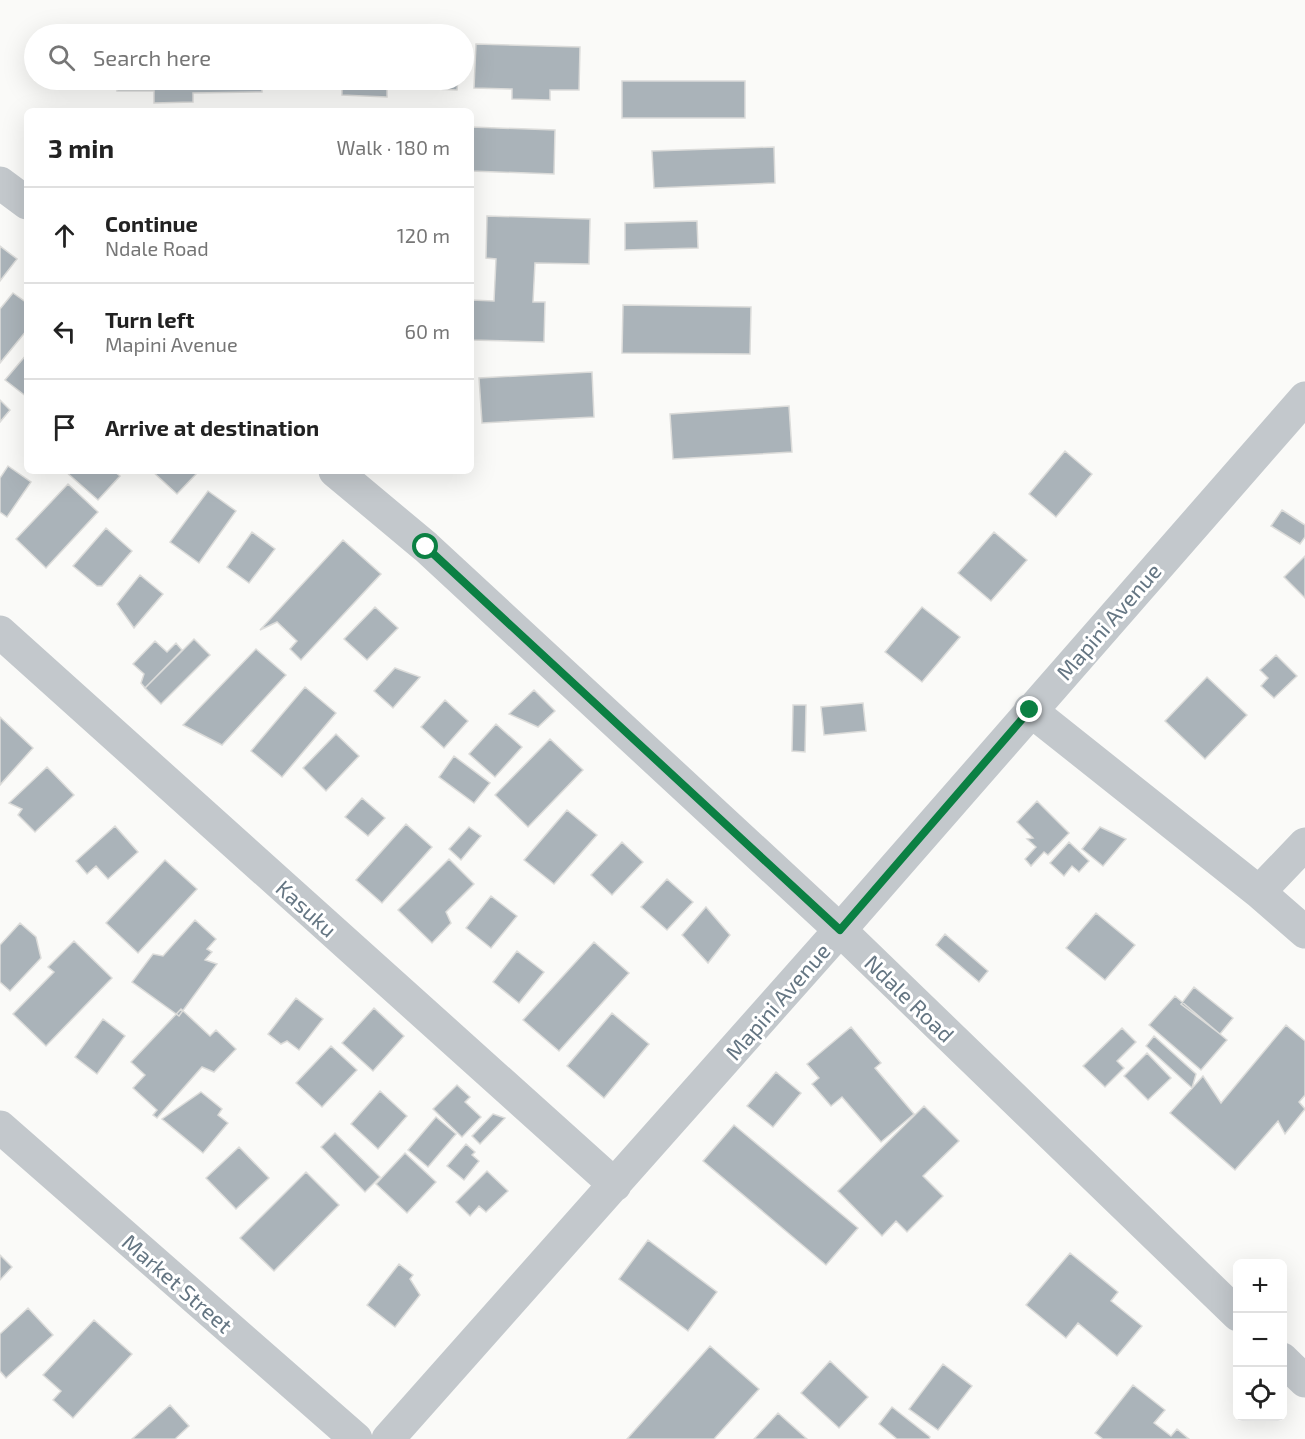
<!DOCTYPE html>
<meta charset="utf-8">
<style>
:root{--surface:#fff;--page:#f2f2f2;--text:#222;--muted:#767676;--line:#e0e0e0}
body{margin:0;font-family:"Exo 2",sans-serif;background:var(--page);color:var(--text)}
.controls{position:absolute;right:18px;bottom:18px;display:grid;overflow:hidden;border-radius:9px;box-shadow:0 6px 24px #0002}
.controls button{width:54px;height:54px;display:grid;place-items:center;padding:0;border:0;border-bottom:2px solid var(--line);background:var(--surface);color:var(--text);font:30px sans-serif}
.stop{position:absolute;width:18px;height:18px;margin:-14px;border:4px solid #0b8043;border-radius:50%;background:#fff}
.stop.end{background:#0b8043;border-color:#fff;box-shadow:0 2px 6px #0008}
.list{margin:0;padding:0;list-style:none}
h2{display:flex;justify-content:space-between;align-items:center;height:78px;margin:0;padding:0 24px;font-size:26px}
h2 small{font-size:20px;font-weight:400;color:var(--muted)}
.list li{display:grid;grid-template-columns:39px 1fr auto;gap:18px;align-items:center;box-sizing:border-box;height:96px;padding:0 24px;border-top:2px solid var(--line)}
.list b{display:block;font-size:22px;white-space:nowrap}
.list p{margin:0;font-size:20px;white-space:nowrap;color:var(--muted)}
.list em{font-size:20px;font-style:normal;color:var(--muted)}
.icon{flex:none;width:33px;height:33px;fill:none;stroke:currentColor;stroke-width:2;stroke-linecap:round;stroke-linejoin:round}
.map{position:relative;flex:none;width:1305px;height:1439px;overflow:hidden}
.search{position:absolute;background:var(--surface);box-shadow:0 6px 24px #0002;left:24px;top:24px;width:450px;height:66px;display:flex;align-items:center;gap:15px;box-sizing:border-box;padding:0 21px;border-radius:33px;color:var(--muted);font-size:22px}
.panel{position:absolute;background:var(--surface);box-shadow:0 6px 24px #0002;left:24px;top:108px;width:450px;height:366px;border-radius:9px}
.map>svg:first-child{display:block}
</style>
<div class="map">
<svg width="1305" height="1439" viewBox="0 0 1305 1439">
<rect width="100%" height="100%" fill="#fafaf8"/>
<path fill="#aab3b9" stroke="#dcdcda" stroke-width="1.5" d="M476 44 580 47 579 90H550V100L512 99V89L474 88Z
M117 80H262V92L193 93V102L154 103V91H117Z
M322 80H458L457 90 387 87V97L342 95V84L322 83Z
M622 81H745V118H622Z
M471 127 555 130 554 174 471 171Z
M774 147 775 183 654 188 652 151Z
M487 216 590 219 589 264 535 263 533 302H545L544 342 471 340V300L494 301 496 259 486 258Z
M697 221 698 248 625 250V223Z
M0 246 17 259 0 281Z
M13 293 27 303V330L0 363V309Z
M623 305 751 307 750 354 622 353Z
M27 354V397L5 380Z
M592 372 594 417 482 423 479 378Z
M0 400 10 410 0 422Z
M789 406 792 452 673 459 670 414Z
M1065 451 1092 474 1056 517 1029 494Z
M8 466 31 482 7 517 0 512V478Z
M65 471H114L120 476 98 500Z
M152 471H199L177 494Z
M68 484 98 512 46 568 16 539Z
M208 491 236 511 199 563 170 542Z
M1282 510 1305 525V537L1300 544 1271 526Z
M106 528 132 551 102 586H97L73 566Z
M252 532 275 549 249 583 227 567Z
M994 532 1027 560 991 601 958 573Z
M343 540 381 574 301 660 290 649 297 641 277 622 260 630Z
M1305 556V598L1284 577Z
M140 575 163 594 134 628 117 604Z
M375 607 398 628 367 660 344 639Z
M922 607 960 637 922 682 885 652Z
M194 639 210 655 161 704 145 688Z
M155 641 167 652 176 643 182 650 145 688 141 683 144 674 133 664Z
M256 649 286 675 222 745 183 725Z
M1276 655 1297 676 1274 698 1261 686 1268 678 1260 670Z
M395 668 420 677 393 708 374 691Z
M1207 677 1247 715 1205 759 1165 721Z
M305 687 336 713 282 777 251 751Z
M534 690 555 711 538 727 509 714Z
M445 700 468 721 444 748 421 727Z
M863 703 866 731 824 735 821 707Z
M793 705H806L805 752 792 751Z
M0 717 33 748 0 785Z
M496 724 522 747 495 777 469 754Z
M336 734 359 756 326 791 303 768Z
M550 739 583 770 528 827 495 795Z
M454 756 490 783 474 803 439 777Z
M47 767 74 795 35 832 18 815 22 809 9 803Z
M362 798 385 818 368 836 345 817Z
M1037 801 1069 833 1048 855 1044 852 1031 866 1025 859 1036 847 1027 839 1033 838 1017 822Z
M567 810 597 835 554 884 524 860Z
M406 824 432 847 382 903 356 880Z
M115 826 138 852 108 879 96 866 87 874 76 861Z
M469 827 481 836 461 860 449 849Z
M1100 827 1126 839 1103 866 1082 849Z
M622 842 643 862 612 895 591 875Z
M1069 842 1089 861 1079 872 1072 866 1064 876 1050 863Z
M449 859 474 884 446 912 451 923 432 943 398 910Z
M165 860 197 889 138 953 106 923Z
M667 879 693 902 667 930 641 907Z
M491 896 517 916 491 948 466 928Z
M706 907 730 935 708 963 682 935Z
M1096 913 1135 945 1105 980 1066 948Z
M195 920 216 939 207 949 212 952 205 960 217 964 179 1016 132 982 153 954 163 956Z
M20 923 36 937 41 958 10 991 0 982V945Z
M945 934 988 971 979 982 936 945Z
M74 941 112 978 46 1046 13 1014 54 972 48 967Z
M594 942 629 973 559 1051 523 1020Z
M517 951 544 972 519 1003 493 982Z
M1194 987 1233 1018 1220 1034 1181 1004Z
M1175 996 1227 1040 1201 1070 1149 1025Z
M296 998 323 1019 299 1050 287 1041 281 1044 268 1034Z
M374 1008 404 1036 373 1071 342 1043Z
M181 1009 210 1036 216 1030 236 1049 214 1072 202 1067 157 1118 153 1115 157 1110 133 1088 145 1075 131 1062Z
M612 1013 649 1044 604 1098 567 1066Z
M103 1019 125 1036 97 1074 75 1057Z
M1286 1025 1305 1041V1095L1299 1102 1305 1109 1285 1134 1278 1121 1235 1170 1170 1113 1203 1076 1221 1103Z
M851 1027 881 1063 875 1068 914 1114 881 1142 842 1097 831 1106 812 1084 819 1078 807 1064Z
M1122 1028 1136 1042 1117 1061 1124 1068 1105 1087 1083 1066Z
M1154 1036 1196 1074 1192 1088 1146 1046Z
M331 1046 357 1070 322 1107 296 1083Z
M1147 1053 1171 1078 1148 1100 1124 1076Z
M776 1072 801 1093 773 1127 747 1106Z
M457 1085 470 1097 465 1102 481 1117 462 1137 433 1109Z
M380 1091 407 1116 378 1149 351 1124Z
M201 1092 222 1109 218 1115 228 1123 203 1153 162 1119Z
M924 1106 959 1141 923 1176 943 1196 907 1232 896 1221 882 1236 838 1191Z
M493 1114 505 1118 480 1144 472 1136Z
M436 1117 456 1134 428 1167 408 1150Z
M734 1125 858 1228 826 1265 703 1161Z
M335 1133 380 1177 365 1192 321 1147Z
M466 1144 475 1152 472 1155 479 1161 464 1180 447 1166Z
M239 1147 269 1178 236 1209 206 1178Z
M405 1153 436 1182 407 1213 376 1184Z
M487 1171 508 1191 486 1212 479 1206 470 1216 456 1202Z
M306 1172 339 1205 274 1271 240 1238Z
M648 1240 717 1292 688 1331 619 1279Z
M1070 1253 1118 1292 1111 1301 1142 1326 1117 1356 1078 1323 1066 1338 1026 1305Z
M0 1255 12 1267 0 1280Z
M399 1264 413 1275 410 1279 420 1295 395 1327 367 1305Z
M28 1308 53 1335 6 1378 0 1371V1334Z
M94 1320 132 1354 73 1418 53 1400 61 1391 43 1375Z
M710 1346 759 1389 714 1439H627Z
M830 1361 868 1397 839 1428 801 1393Z
M943 1364 972 1386 938 1430 909 1409Z
M1133 1385 1165 1410 1154 1423 1171 1436 1177 1429 1189 1439H1103L1095 1433Z
M170 1405 189 1426 175 1439H132Z
M892 1407 930 1437 929 1439H897L879 1424Z
M778 1413 807 1439H754Z"/>
<g fill="none" stroke-linecap="round" stroke-linejoin="round">
<path stroke="#c3c8cc" stroke-width="33" d="M0 183 27 203
M335 471 426 547 840 930 1238 1315
M0 632 615 1185
M1030 710 1259 892 1305 932
M1259 892 1305 844
M0 1127 356 1439
M1282 1359 1305 1381
M388 1439 840 930 1305 398"/>
</g>
<g fill="none" stroke-linecap="round" stroke-linejoin="round">
<path stroke="#0b8043" stroke-width="8" d="M426 547 840 930 1030 710"/>
</g>
<g text-anchor="middle" dominant-baseline="central" stroke-width="6" stroke-linejoin="round" paint-order="stroke">
<g font-size="22" fill="#657683" stroke="#fff">
<text transform="translate(1108 621) rotate(-49)">Mapini Avenue</text>
<text transform="translate(307 908) rotate(42)">Kasuku</text>
<text transform="translate(910 998) rotate(44)">Ndale Road</text>
<text transform="translate(777 1001) rotate(-49)">Mapini Avenue</text>
<text transform="translate(178 1283) rotate(41)">Market Street</text>
</g>
</g>
</svg>
<div class="controls">
<button>+</button>
<button>−</button>
<button><svg class="icon" aria-label="locate" viewBox="0 0 24 24"><circle cx="12" cy="12" r="6"/><path d="M12 2v4M12 18v4M2 12h4M18 12h4"/></svg></button>
</div>
<div class="stop" style="left:426px;top:547px"></div>
<div class="stop end" style="left:1030px;top:710px"></div>
<div class="search"><svg class="icon" aria-label="search" viewBox="0 0 24 24"><circle cx="10" cy="10" r="6"/><path d="M15 15l6 6"/></svg>Search here</div>
<section class="panel">
<h2>3 min<small>Walk · 180 m</small></h2>
<ul class="list">
<li><svg class="icon" aria-label="ahead" viewBox="0 0 24 24"><path d="M12 20V5M6 11l6-6 6 6"/></svg><div><b>Continue</b><p>Ndale Road</p></div><em>120 m</em></li>
<li><svg class="icon" aria-label="left" viewBox="0 0 24 24"><path d="M17 20v-9H6M10 6l-5 5 5 5"/></svg><div><b>Turn left</b><p>Mapini Avenue</p></div><em>60 m</em></li>
<li><svg class="icon" aria-label="arrive" viewBox="0 0 24 24"><path d="M6 21V4h12l-3 4 3 4H6"/></svg><div><b>Arrive at destination</b></div></li>
</ul>
</section>
</div>
